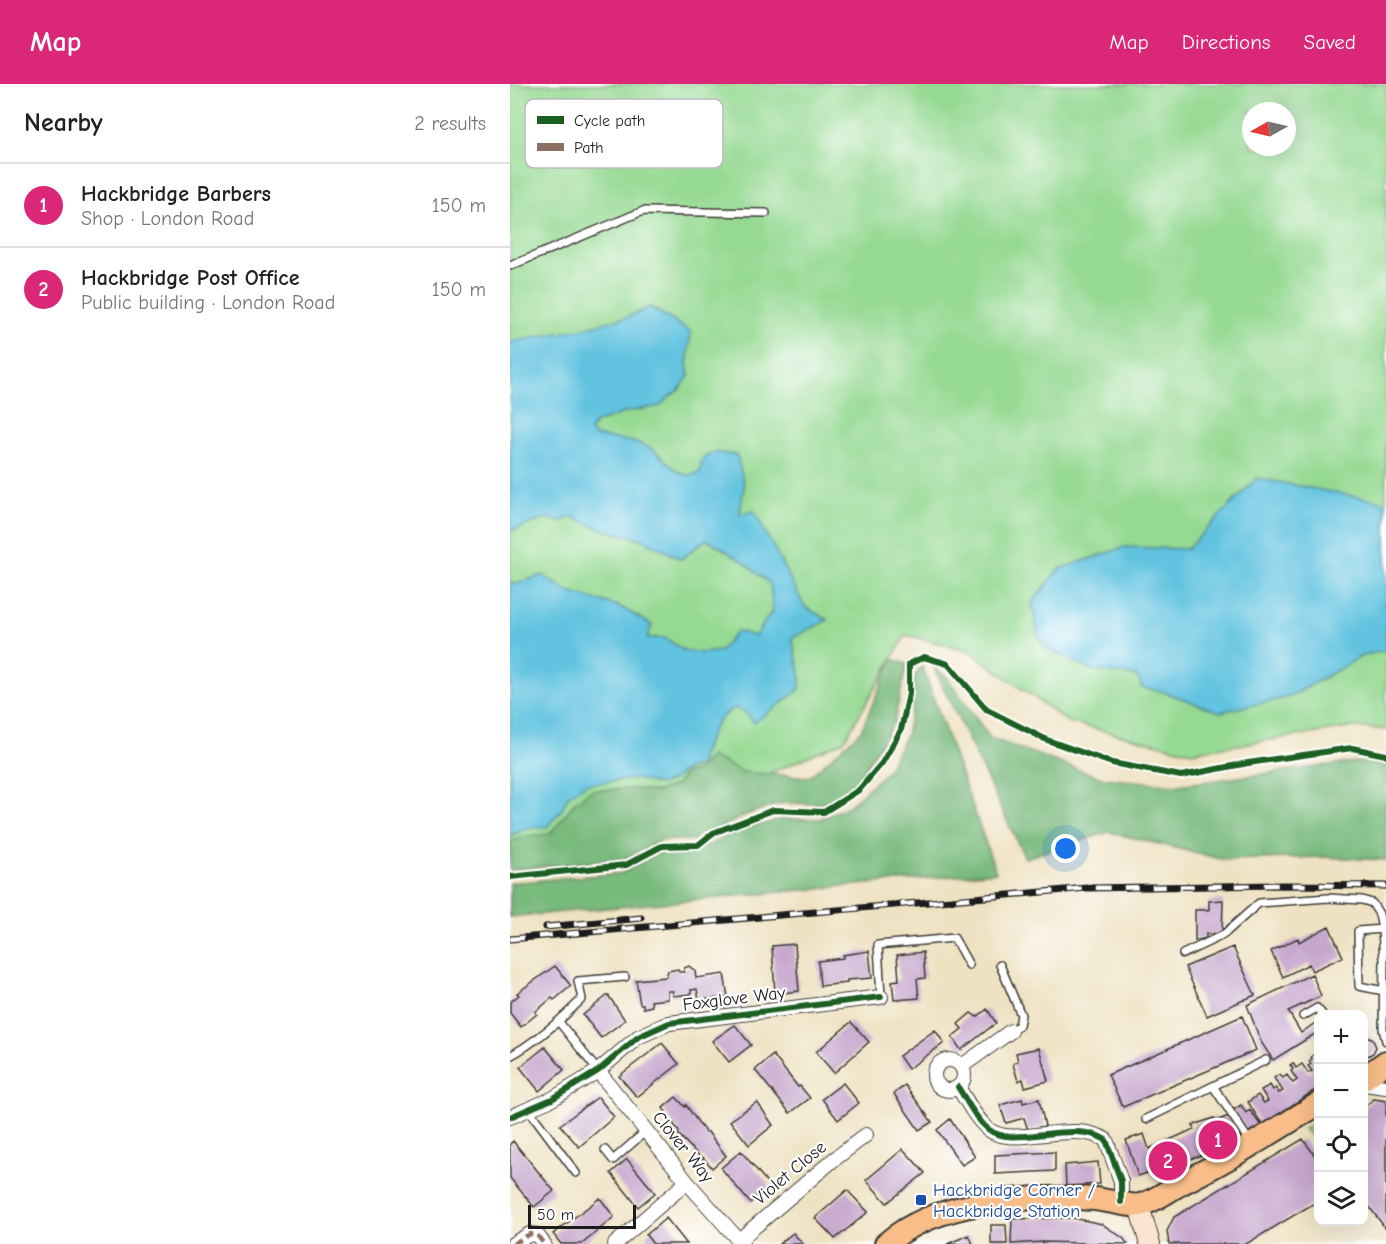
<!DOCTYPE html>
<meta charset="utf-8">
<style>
:root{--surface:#fff;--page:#f2f2f2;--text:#202124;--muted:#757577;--line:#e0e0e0;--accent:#db2777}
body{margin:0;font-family:"Comic Neue",sans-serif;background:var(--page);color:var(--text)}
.controls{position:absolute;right:18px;bottom:18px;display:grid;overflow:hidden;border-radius:12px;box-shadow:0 6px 24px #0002}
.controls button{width:54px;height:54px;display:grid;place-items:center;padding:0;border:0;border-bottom:2px solid var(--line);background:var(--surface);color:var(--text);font:30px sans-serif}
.compass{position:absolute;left:732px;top:18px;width:54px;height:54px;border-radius:50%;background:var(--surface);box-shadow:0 6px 24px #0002;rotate:262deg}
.scale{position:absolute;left:18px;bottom:15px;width:108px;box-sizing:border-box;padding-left:6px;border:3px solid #1c1c1c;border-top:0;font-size:16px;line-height:21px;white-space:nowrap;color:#1c1c1c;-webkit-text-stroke:4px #fff;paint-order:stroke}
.you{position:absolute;left:556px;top:765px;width:21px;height:21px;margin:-15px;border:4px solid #fff;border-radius:50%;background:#1a73e8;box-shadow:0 0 0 9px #1a73e833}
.badge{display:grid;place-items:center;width:39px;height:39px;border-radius:50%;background:var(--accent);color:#fff;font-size:20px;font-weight:700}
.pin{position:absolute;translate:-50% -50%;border:3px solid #fff;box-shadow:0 2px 6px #0006}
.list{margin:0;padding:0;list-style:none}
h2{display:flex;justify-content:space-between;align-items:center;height:78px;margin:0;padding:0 24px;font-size:26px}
h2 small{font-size:20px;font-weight:400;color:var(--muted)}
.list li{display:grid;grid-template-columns:39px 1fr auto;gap:18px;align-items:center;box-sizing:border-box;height:84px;padding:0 24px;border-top:2px solid var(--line)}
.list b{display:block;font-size:22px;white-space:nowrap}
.list p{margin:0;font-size:20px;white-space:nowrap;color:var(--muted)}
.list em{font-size:20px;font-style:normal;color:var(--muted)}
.icon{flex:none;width:33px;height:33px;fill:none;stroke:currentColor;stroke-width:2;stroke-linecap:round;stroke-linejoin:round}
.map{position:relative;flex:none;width:876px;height:1160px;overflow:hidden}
header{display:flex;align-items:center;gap:36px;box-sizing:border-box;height:84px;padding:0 30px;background:var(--accent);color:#fff}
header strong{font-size:28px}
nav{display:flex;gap:33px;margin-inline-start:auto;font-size:21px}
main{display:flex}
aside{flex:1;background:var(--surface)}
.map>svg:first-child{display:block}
</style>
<header>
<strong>Map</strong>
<nav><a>Map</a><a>Directions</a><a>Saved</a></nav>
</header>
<main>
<aside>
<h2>Nearby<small>2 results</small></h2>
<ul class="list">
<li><span class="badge">1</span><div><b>Hackbridge Barbers</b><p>Shop · London Road</p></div><em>150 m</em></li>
<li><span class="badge">2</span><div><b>Hackbridge Post Office</b><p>Public building · London Road</p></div><em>150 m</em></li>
</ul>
</aside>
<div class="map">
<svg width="876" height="1160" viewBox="0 0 876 1160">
<rect width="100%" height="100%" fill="#fff"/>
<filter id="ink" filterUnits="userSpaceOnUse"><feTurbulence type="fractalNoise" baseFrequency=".0167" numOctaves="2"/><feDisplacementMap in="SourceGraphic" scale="12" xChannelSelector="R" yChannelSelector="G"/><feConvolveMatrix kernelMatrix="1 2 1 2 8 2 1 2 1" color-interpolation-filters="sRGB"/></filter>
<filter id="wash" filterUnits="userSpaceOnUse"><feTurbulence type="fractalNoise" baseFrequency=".008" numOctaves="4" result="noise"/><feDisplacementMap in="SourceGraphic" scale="24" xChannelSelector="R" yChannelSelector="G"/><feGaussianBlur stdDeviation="1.35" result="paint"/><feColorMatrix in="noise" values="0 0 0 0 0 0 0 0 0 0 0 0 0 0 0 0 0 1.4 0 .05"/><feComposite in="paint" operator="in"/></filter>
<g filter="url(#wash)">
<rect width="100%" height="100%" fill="#efe2c2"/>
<path fill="#95d992" stroke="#587a57" stroke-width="1.5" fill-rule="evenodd" d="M0 0H876V646L845 643 681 668 558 638 458 566 396 551 334 657 96 760 0 765ZM741 27H777V63H741Z
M808 1036V1051L803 1055 794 1045Z"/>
<path fill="#78b97c" stroke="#4a6a4c" stroke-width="1.5" d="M382 575 397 580 384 638 341 706 313 720 272 719 238 730 187 756H152L113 775 0 786V758L15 752 40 750 65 718 82 706 124 705 147 708 166 701 175 689 187 687 201 672 233 688 299 693 351 647Z
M412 582 486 788 0 833V799L112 789 152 768 190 765 235 744 272 735H310L339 722 376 688 396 651 402 624 404 594Z
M424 584 436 592 480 654 592 694 668 701 844 678 876 680V776L811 773 715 776 599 748 515 774Z"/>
<path fill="#62c3e0" stroke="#3f707e" stroke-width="1.5" d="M140 223 181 248 177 279 179 292 169 306 159 313 150 322 117 328 85 339 80 347 85 352C102 355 125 356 140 364 157 373 169 400 190 388L192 375 204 368 227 371 234 401 230 430 244 427 295 523 318 536 282 554 291 594 289 606 244 639 236 629 225 624C202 634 197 661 188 683L176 685 164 696 150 701 127 695 76 700 58 712 52 725 37 743 17 744 0 752V498L6 500 32 491 59 508 109 522 142 541 137 554H155L175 567 193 569 210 567 227 547 245 552 263 526 260 500 231 476 197 455 171 475 132 455 94 446 62 433 48 438 37 434 0 447V258L70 245 117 233Z
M747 394 876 418V566L852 572 780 613 710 628 651 607 632 604 627 592 580 586 534 563 528 552 522 519 549 485 615 463 677 465Z"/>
<g id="blocks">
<path fill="#c7a8cd" d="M713 816 712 850H696V854L685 857V826H699V817Z
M819 842 833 873 802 887 799 880 773 893 761 867 788 854 789 858Z
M285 860 289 907 265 910 262 862Z
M723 863 745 911 697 932 675 883Z
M359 867 362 894 337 896V899L310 902 308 877 333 874V871Z
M413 868 415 894 407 895 409 914 384 916 382 897 389 896 387 871Z
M45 882 61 902 44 916 42 914 25 928 27 930 11 943 0 929V918L9 911 7 909Z
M179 882 185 887 186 894 214 890 218 913 189 916 187 905 181 906V910L163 912V907H158V915L141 917 142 922 133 924V920H130L126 896 156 893 158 887 168 885 169 888H174V884Z
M802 890 811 912 778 927 791 949 808 937V948L763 976 751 958 737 921Z
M98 911 115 936 91 954 73 931Z
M477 925 486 939 451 966 442 953 452 945 448 940 461 929 467 933Z
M732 932 746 966 613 1023 598 991Z
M341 938 359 958 324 989 306 968Z
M225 941 241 961 219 978 202 957Z
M425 946 434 959 398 985 389 972Z
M854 952 862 954 866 963 863 969 854 974Z
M152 959 169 980 127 1013 109 992Z
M35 963 54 986 29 1007 10 983Z
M529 964 538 997 515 1003 513 995 508 997 503 980 508 977 506 969Z
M806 969 808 973V1004L752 1041 738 1018 748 1011 754 1019 758 1017 751 1006 760 1001 763 1006 766 1004 769 1009 773 1007 764 994 770 990 773 994 777 991 783 999 787 996 781 987 783 985 780 981 783 979 786 984 792 980 798 989 802 987 798 982 801 980 799 977 802 975 801 973Z
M263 971 288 1003 290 1002 300 1014 280 1029 245 986Z
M333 999 349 1019 328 1036 312 1015Z
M395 1001 422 1038 409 1046 384 1010Z
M88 1013 104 1033 69 1063 50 1041Z
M166 1013 175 1023 176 1021 195 1048H198L216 1072 202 1084 193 1073 192 1075 168 1050 169 1048 153 1024Z
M512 1015 513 1019 529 1015 535 1042 518 1046 514 1034 496 1039 490 1021Z
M864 1015 876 1017V1145L854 1116V1023Z
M247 1018 263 1041 239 1061 220 1037Z
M731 1021 736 1029 740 1026 751 1042 739 1050 723 1026Z
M719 1032 732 1050 695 1070 628 1092 616 1056 634 1050 639 1065 684 1045 683 1041 704 1034 706 1037Z
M440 1035 465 1073 452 1081 427 1046Z
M793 1055 808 1076V1117L736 1160H659L657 1147 664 1133Z
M3 1057 44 1107 24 1123 0 1094V1060Z
M393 1065 415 1089 377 1119 356 1096Z
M231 1067 260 1102 240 1119 211 1084Z
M545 1068V1087L485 1090V1071Z
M117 1075 145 1109 128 1123 101 1089Z
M588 1078 590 1100 556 1102 555 1081Z
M337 1106 358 1128 325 1155 305 1134Z
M90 1114 104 1133 72 1160H51L43 1150Z
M156 1134 177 1160H143L136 1151Z
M563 1134 592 1140 613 1154 618 1160 532 1158 501 1160 502 1135Z
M481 1141H496L497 1160H481Z
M283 1149 293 1160H269Z
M459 1151 463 1160H437Z"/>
</g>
</g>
<g filter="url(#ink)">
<use href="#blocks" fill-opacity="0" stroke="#3c3a35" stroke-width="1.5"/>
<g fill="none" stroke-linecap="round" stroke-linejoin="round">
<g stroke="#3c3a35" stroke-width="10">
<path id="lane" d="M0 182 133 127 256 129
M872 845 848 847 849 902 874 907
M673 870 713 851 749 819 818 814 852 816 862 819 869 830 872 845 874 876 873 945 876 957
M490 881 511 931 509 941 501 947
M371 913 368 861 444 854 459 881
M793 932 807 924 812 930
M49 938 88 987
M0 972C27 957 50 937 72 915L68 897 115 893
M703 1002 740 1058
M19 1026 66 1089
M636 1035 756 976
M95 1066 103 1076 136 1047"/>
</g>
<g stroke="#3c3a35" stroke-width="16">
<path id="street" d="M424 991a15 15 0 1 1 30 0a15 15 0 1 1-30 0Z
M452 982 501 947
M88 987 177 1098 232 1160
M854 1000 876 1003
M448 1003C457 1017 465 1034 478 1045 503 1066 563 1034 596 1056L611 1097V1118
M0 1033 42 1015 88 987 128 953 159 939 371 913
M229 1156 322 1077 356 1051
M3 1160 20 1150 27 1151 34 1160
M105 1160 177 1098"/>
</g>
<g stroke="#3c3a35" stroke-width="22">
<path id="secondary" d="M629 1122 640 1160"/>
</g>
<g stroke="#3c3a35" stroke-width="26">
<path id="primary" d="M854 994 876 978
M376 1160C426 1115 521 1111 585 1115 595 1116 623 1123 630 1121 643 1118 658 1107 670 1100 718 1076 763 1048 808 1020"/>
</g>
<use href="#lane" stroke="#fff" stroke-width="7"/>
<use href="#street" stroke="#fff" stroke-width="14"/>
<use href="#secondary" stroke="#fce5d0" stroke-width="20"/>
<use href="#primary" stroke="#f8bd89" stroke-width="22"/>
<g stroke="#1c1c1c" stroke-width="7">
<path id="rail" d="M36 843 131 834
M0 855 577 804 775 801 876 802"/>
</g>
<use href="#rail" stroke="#fff" stroke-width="4.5" stroke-dasharray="14" stroke-linecap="butt"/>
<path stroke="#8d6e63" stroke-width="4.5" stroke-dasharray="9 4.5" stroke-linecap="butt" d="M3 1160 20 1150 27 1151 34 1160"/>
<g stroke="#fff" stroke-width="10">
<path id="cycleway" d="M0 793 116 781 152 762 188 761 203 749 263 726 314 728 349 706 372 679 391 646 399 610V580L414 573 438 580 477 626 537 656 602 679 671 692 738 679 842 664 876 671
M448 1003C457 1017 465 1034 478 1045 503 1066 563 1034 596 1056L611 1097V1118
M0 1033 42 1015 88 987 128 953 159 939 371 913"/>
</g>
<use href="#cycleway" stroke="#1b5e20" stroke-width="6"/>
</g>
</g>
<rect fill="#1a4fb4" stroke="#fff" stroke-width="2" x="405" y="1110" width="12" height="12" rx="3"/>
<g text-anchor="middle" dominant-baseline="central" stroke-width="4.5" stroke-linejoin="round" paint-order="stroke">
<g font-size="18" fill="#1c1c1c" stroke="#fff">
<text transform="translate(224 915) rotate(-7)">Foxglove Way</text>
<text transform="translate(173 1063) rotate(51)">Clover Way</text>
<text transform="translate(280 1089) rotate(-40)">Violet Close</text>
</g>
<g font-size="18" fill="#164399" stroke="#fff" text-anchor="start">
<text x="423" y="1106">Hackbridge Corner /<tspan x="423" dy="21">Hackbridge Station</tspan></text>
</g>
</g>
<rect x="15" y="15" width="198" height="69" rx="9" fill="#fff" stroke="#bbb" stroke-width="1.5"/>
<rect x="27" y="32" width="27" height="8" fill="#1b5e20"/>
<rect x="27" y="59" width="27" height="8" fill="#8d6e63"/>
<g font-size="16" fill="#1c1c1c">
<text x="64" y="42">Cycle path</text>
<text x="64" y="69">Path</text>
</g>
</svg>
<div class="controls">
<button>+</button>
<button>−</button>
<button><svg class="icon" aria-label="locate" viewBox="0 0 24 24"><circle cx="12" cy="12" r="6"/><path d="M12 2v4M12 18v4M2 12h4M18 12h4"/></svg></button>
<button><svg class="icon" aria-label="layers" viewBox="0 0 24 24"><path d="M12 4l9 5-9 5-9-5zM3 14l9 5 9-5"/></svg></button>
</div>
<svg class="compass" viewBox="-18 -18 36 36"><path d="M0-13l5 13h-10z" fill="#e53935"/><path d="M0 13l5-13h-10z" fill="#757577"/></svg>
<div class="scale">50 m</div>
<div class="you"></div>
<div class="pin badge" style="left:708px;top:1056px">1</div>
<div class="pin badge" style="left:658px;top:1077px">2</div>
</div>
</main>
